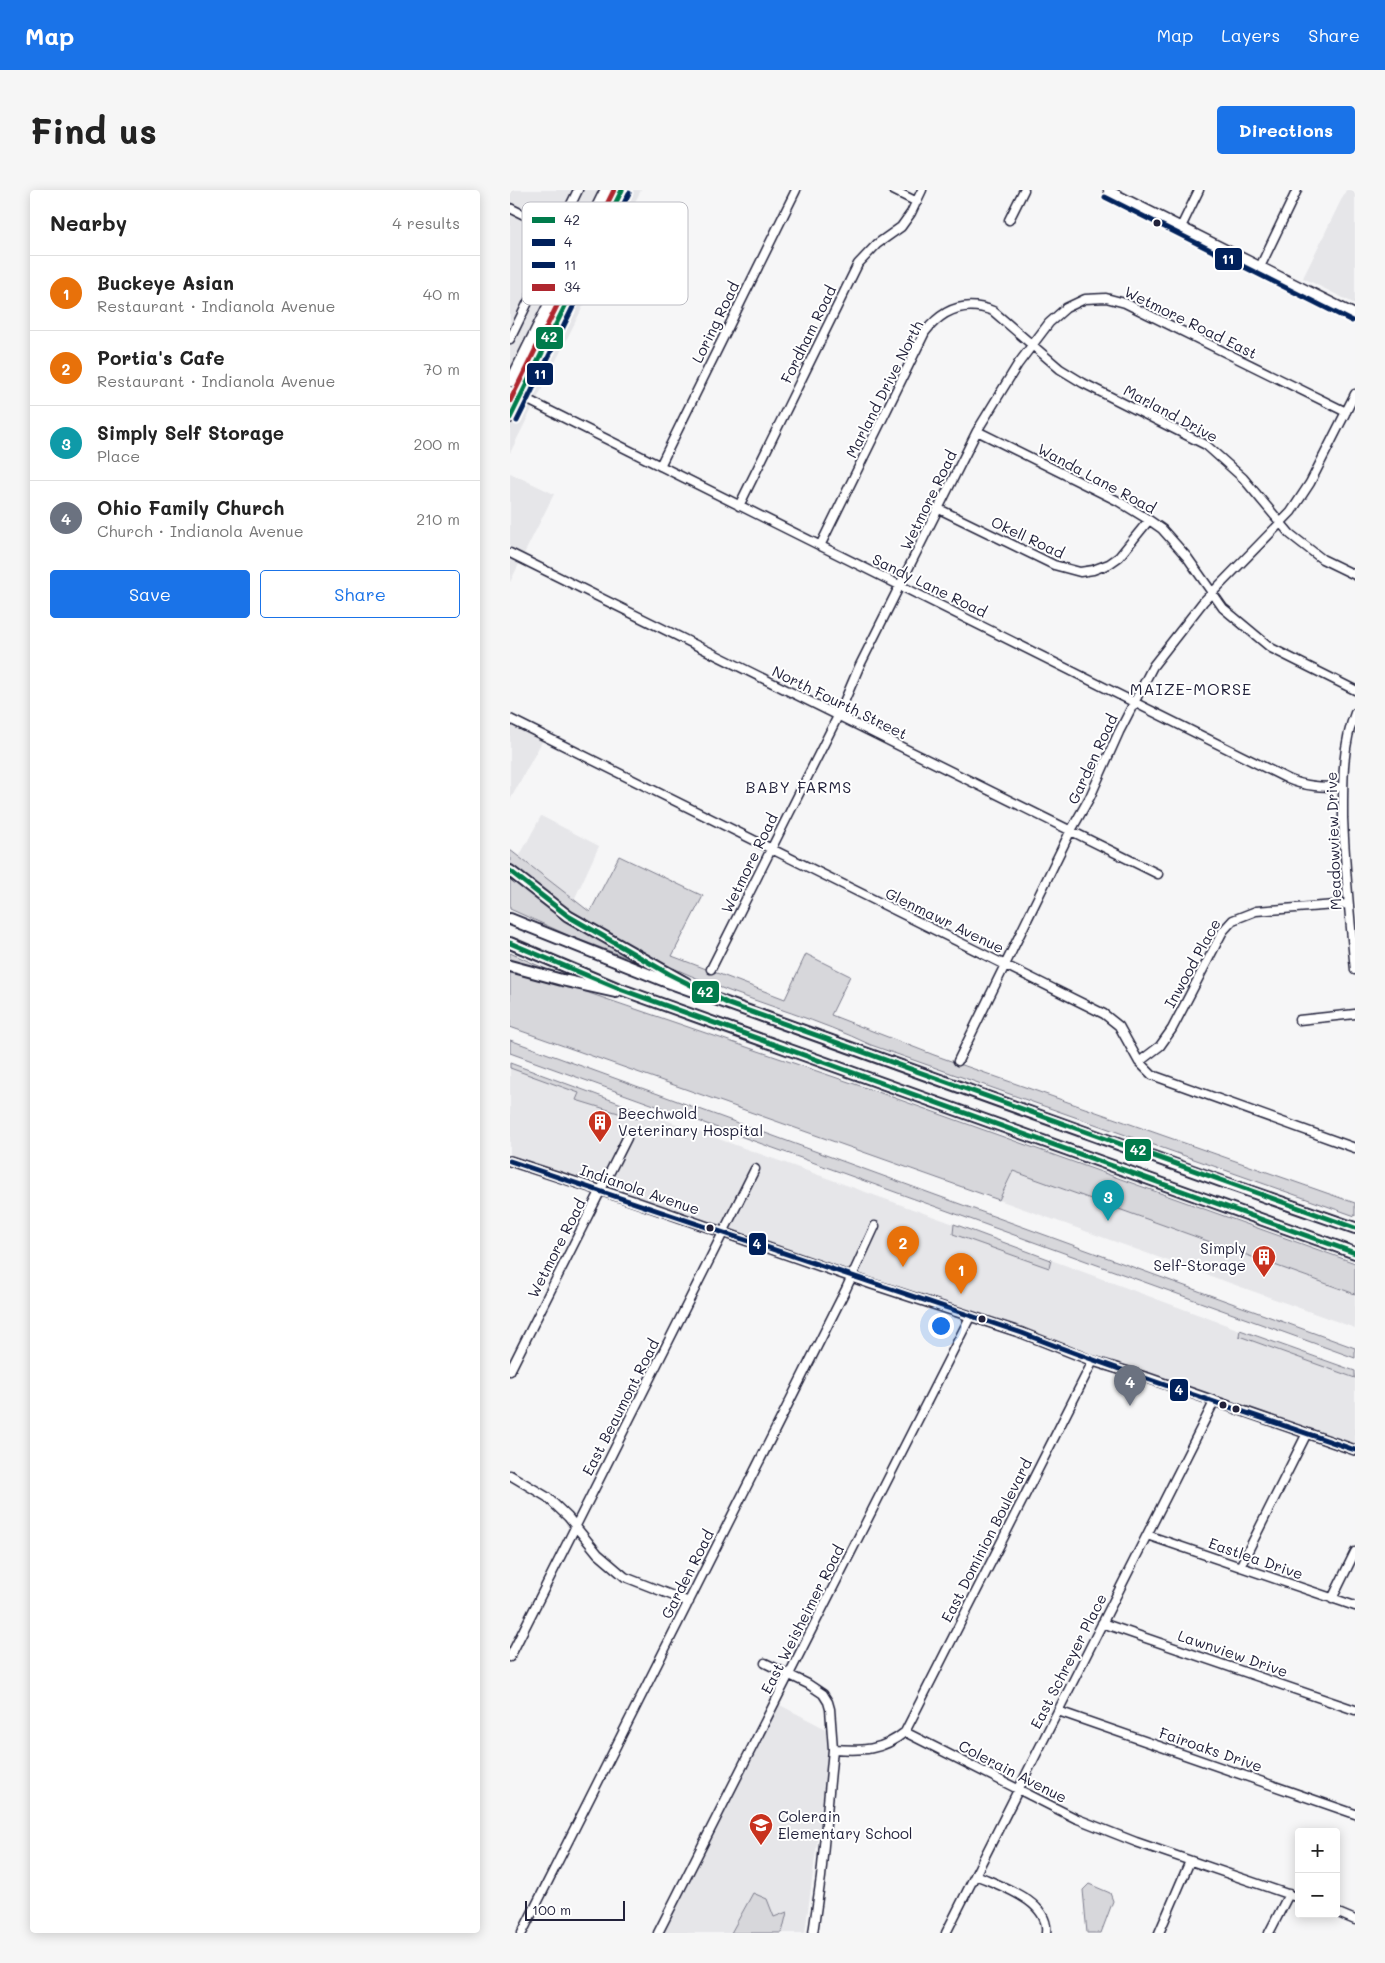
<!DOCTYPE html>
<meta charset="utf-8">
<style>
:root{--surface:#fff;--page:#f6f6f6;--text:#222;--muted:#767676;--line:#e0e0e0;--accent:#1a73e8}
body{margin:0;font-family:Mali,sans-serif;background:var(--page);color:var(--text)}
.controls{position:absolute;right:15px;bottom:15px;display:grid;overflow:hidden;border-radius:5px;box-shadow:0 2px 12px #0003}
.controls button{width:45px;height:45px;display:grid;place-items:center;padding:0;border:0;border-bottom:1px solid var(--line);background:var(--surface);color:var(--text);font:25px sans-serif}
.scale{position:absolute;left:15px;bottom:12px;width:100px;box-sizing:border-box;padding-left:5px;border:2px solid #22223b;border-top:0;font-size:14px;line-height:18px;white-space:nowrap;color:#22223b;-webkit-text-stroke:4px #fff;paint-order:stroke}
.you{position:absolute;left:430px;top:1135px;width:18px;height:18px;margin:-12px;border:4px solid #fff;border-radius:50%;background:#1a73e8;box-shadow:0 0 0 8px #1a73e833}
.badge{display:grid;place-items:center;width:32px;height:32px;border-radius:50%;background:var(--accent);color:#fff;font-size:16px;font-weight:700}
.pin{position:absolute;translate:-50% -41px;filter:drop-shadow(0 1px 2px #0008)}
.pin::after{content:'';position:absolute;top:26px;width:18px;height:15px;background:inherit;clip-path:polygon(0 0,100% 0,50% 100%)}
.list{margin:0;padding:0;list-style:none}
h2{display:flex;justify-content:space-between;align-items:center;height:65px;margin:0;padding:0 20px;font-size:21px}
h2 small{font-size:16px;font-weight:400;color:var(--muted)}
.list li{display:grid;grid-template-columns:32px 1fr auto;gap:15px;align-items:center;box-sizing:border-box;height:75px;padding:0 20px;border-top:1px solid var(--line)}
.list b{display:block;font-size:19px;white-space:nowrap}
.list p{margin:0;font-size:16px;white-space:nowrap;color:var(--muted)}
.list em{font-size:16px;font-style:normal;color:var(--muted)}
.actions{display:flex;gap:10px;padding:15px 20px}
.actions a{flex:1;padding:11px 0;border:1px solid var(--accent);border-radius:5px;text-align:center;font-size:18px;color:var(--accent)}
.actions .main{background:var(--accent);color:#fff}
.map{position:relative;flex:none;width:845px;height:1743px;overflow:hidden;border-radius:5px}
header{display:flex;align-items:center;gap:30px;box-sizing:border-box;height:70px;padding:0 25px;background:var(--accent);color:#fff}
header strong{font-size:24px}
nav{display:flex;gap:28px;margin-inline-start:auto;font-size:18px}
.intro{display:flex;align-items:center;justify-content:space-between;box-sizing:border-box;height:120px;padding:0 30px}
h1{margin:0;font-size:35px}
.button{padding:12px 22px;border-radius:5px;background:var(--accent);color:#fff;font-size:18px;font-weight:700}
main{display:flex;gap:30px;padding:0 30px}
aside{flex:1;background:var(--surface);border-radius:5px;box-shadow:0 2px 12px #0003}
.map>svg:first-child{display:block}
</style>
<header>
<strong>Map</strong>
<nav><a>Map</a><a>Layers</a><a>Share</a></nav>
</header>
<div class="intro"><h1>Find us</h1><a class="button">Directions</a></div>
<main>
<aside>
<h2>Nearby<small>4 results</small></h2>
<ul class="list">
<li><span class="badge" style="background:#e8710a">1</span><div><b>Buckeye Asian</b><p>Restaurant · Indianola Avenue</p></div><em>40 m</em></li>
<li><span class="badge" style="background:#e8710a">2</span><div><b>Portia's Cafe</b><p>Restaurant · Indianola Avenue</p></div><em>70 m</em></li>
<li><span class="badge" style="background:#0f9aa8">3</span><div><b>Simply Self Storage</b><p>Place</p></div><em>200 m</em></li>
<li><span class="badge" style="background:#6b7280">4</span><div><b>Ohio Family Church</b><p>Church · Indianola Avenue</p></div><em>210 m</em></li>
</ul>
<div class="actions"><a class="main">Save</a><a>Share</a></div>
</aside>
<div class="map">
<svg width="845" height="1743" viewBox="0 0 845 1743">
<rect width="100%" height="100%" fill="#f6f6f7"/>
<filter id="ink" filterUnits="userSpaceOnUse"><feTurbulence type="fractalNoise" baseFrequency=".02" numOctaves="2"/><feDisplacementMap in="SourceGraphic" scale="10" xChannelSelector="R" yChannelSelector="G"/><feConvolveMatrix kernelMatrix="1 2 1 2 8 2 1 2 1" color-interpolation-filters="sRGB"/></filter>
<g filter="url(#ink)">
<path fill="#e6e6e9" d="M0 0H131L0 263Z
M836 0H845V114L793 88Z
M0 283 44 304 0 392Z
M0 529 35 546 0 610Z
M31 626 89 656 64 710 9 667Z
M0 878 69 903 67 910 128 929 131 921 444 1034 443 1044 538 1077 541 1070 730 1140 729 1146 845 1188V1260L0 974Z
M503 981 845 1104V1138L489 1010Z
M268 1514 318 1540V1570L295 1743H151Z"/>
<path fill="#d7d7db" stroke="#7c7c8b" d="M0 660 80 722 109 666 193 706 162 766 275 809 296 764 340 786 321 825 424 865 845 1013V1026L361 855C309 830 254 815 201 794 129 765 57 727 0 674Z
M0 688C39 719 79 746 124 768L123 770 60 746 0 719Z
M0 763 36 779 35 781 0 771Z
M0 781 70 800 368 902 845 1073V1104L503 981 489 1010 0 837Z
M0 850 845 1158V1168L0 863Z
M0 873 131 921 128 929 66 910 69 903 0 878Z
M444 1034 541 1070 539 1078 443 1044Z
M730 1140 845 1181V1188L729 1146Z
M579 1694 600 1703 603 1711 591 1743H577L573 1700Z
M243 1703 257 1709 264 1727 277 1722 272 1743H221Z"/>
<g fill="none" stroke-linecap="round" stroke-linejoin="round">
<g stroke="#22223b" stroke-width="11">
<path id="minor" d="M383 0 407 12
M598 0 845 124
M0 18 83 59
M499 30 514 0
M671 37 689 0
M750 77 787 0
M0 149 20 108 31 75 68 0
M0 201 778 589C796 597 813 597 833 597
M467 241 608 311 639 330 652 339 677 367 713 418 761 458 845 500
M150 276 286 0
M229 316 348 74 367 54 391 37 401 23 412 0
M429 319 544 375 570 382 583 380 599 374 609 367 639 330
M310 356 415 142C433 119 455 110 483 121L550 179 573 193 696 255 733 288 780 344 812 369 845 385
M0 363 648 684
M845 523C832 556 833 593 833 628 835 679 840 730 845 780
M0 529 594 824 609 836 629 872 642 885 845 958
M201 779 328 526 349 477 467 241 508 174 539 133 556 118 575 109 596 108 615 113 836 222
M789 830 845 824
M448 871 559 644 580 607 609 542 643 476 693 412 781 322 800 293 845 204
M629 872 650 856 662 839 713 741 723 730 746 721 838 714
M0 1181 117 948
M0 1285 37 1307 58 1327 88 1364 115 1387 179 1412
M637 1345 845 1416
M730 1377 797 1243
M822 1409 845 1362
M592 1433 845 1520
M0 1467 245 979
M255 1473 298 1494 313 1504 318 1512 320 1519 323 1559 311 1687 303 1743
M548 1521 845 1624
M395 1542 565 1628 626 1652 789 1708
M323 1559C352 1561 372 1561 395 1542L583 1171
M466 1685C490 1696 540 1711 536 1743
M826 1722 845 1730
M12 1743 336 1099 365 1036
M148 1743 460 1127
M436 1743 704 1212
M649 1743 680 1671
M759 1743 779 1704"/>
</g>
<g stroke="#22223b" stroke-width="12">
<path id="major" d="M0 192 95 0
M0 228 112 0
M0 971 120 1010 362 1094 512 1143 583 1171 638 1188 845 1260"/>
</g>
<g stroke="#22223b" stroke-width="14">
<path id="highway" d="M0 681 58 726 176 793
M0 729 155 791 716 993 845 1038
M0 753 107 798 845 1063
M0 776 52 790 106 802"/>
</g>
<use href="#minor" stroke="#fff" stroke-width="8"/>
<use href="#major" stroke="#fff" stroke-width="9"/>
<use href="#highway" stroke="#fff" stroke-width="10"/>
<g stroke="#fff" stroke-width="9">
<path id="bus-1" d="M0 228 112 0
M0 681 58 726 159 784 219 814 845 1038
M0 753 107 798 845 1063"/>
</g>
<g stroke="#fff" stroke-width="9">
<path id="bus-2" d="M0 971 512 1143C621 1186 734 1221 845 1260"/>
</g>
<g stroke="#fff" stroke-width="9">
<path id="bus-3" d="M595 7 842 131
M7 231 119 3"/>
</g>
<g stroke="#fff" stroke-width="9">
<path id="bus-4" d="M0 211 104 0"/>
</g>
<use href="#bus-1" stroke="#007b4b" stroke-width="5"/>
<use href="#bus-2" stroke="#00205b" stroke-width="5"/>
<use href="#bus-3" stroke="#00205b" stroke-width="5"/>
<use href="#bus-4" stroke="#af272f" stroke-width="5"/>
</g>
</g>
<defs>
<g id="building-pin" transform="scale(1.25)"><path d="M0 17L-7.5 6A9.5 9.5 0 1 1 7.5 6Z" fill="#c8321e" stroke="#fff"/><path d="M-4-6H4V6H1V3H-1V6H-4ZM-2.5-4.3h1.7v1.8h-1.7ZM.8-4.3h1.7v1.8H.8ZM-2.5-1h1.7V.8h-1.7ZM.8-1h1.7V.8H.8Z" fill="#fff"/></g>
<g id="school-pin" transform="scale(1.25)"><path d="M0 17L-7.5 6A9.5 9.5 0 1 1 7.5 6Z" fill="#c8321e" stroke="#fff"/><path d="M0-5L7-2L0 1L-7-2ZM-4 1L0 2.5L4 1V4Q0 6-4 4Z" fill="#fff"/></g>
</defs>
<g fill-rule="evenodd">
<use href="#building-pin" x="90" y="932"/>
<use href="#building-pin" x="754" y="1067"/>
<use href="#school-pin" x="251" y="1635"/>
</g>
<g fill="#22223b" stroke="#fff" stroke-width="2">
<circle cx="647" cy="33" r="4.5"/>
<circle cx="200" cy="1038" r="4.5"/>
<circle cx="472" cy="1129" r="4.5"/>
<circle cx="713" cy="1215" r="4.5"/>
<circle cx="726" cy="1219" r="4.5"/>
</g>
<g text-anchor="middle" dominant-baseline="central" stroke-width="4" stroke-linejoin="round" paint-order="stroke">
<g font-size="15" fill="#22223b" stroke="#fff">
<text transform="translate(205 132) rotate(-64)">Loring Road</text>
<text transform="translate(681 132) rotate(26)">Wetmore Road East</text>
<text transform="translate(298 144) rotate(-64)">Fordham Road</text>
<text transform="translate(374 199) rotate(-63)">Marland Drive North</text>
<text transform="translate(661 223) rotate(28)">Marland Drive</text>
<text transform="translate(587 288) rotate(28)">Wanda Lane Road</text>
<text transform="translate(418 310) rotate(-64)">Wetmore Road</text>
<text transform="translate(518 347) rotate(25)">Okell Road</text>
<text transform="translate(420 395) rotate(26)">Sandy Lane Road</text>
<text transform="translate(330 512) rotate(26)">North Fourth Street</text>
<text transform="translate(582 569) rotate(-65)">Garden Road</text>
<text transform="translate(823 651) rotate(-92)">Meadowview Drive</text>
<text transform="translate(239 673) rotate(-64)">Wetmore Road</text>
<text transform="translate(435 730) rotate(26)">Glenmawr Avenue</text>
<text transform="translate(682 773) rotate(-61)">Inwood Place</text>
<text transform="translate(130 999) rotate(19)">Indianola Avenue</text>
<text transform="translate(46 1058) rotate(-63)">Wetmore Road</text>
<text transform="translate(110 1217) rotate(-63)">East Beaumont Road</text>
<text transform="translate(476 1350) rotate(-63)">East Dominion Boulevard</text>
<text transform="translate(746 1368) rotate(19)">Eastlea Drive</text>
<text transform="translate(177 1384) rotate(-63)">Garden Road</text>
<text transform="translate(292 1429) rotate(-63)">East Weisheimer Road</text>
<text transform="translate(723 1463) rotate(19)">Lawnview Drive</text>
<text transform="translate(558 1471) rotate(-63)">East Schreyer Place</text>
<text transform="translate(701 1559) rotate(19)">Fairoaks Drive</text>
<text transform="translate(503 1581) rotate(27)">Colerain Avenue</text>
</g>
<g font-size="15" fill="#22223b" stroke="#fff" text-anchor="start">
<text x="108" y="923">Beechwold<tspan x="108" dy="17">Veterinary Hospital</tspan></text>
<text x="736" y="1058" text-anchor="end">Simply<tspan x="736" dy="17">Self-Storage</tspan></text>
<text x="268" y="1626">Colerain<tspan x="268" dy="17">Elementary School</tspan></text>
</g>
<g font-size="16" letter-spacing="1" fill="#22223b" stroke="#fff">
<text x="681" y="498">MAIZE-MORSE</text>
<text x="289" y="596">BABY FARMS</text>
</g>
</g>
<rect x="12" y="12" width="166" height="103" rx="8" fill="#fff" stroke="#bdbdc4" stroke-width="1"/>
<rect x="22" y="27" width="23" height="6" fill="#007b4b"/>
<rect x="22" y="49" width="23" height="7" fill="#00205b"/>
<rect x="22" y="72" width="23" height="6" fill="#00205b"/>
<rect x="22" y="94" width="23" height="7" fill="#af272f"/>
<g font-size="14" fill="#22223b">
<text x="54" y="35">42</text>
<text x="54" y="57">4</text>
<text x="54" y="80">11</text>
<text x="54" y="102">34</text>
</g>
<g stroke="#fff" stroke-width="2">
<rect x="704" y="57" width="29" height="24" rx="5" fill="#00205b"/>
<rect x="25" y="136" width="29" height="24" rx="5" fill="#007b4b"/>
<rect x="16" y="172" width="28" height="24" rx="5" fill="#00205b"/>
<rect x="181" y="790" width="29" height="24" rx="5" fill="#007b4b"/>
<rect x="614" y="948" width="28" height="24" rx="5" fill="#007b4b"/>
<rect x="238" y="1042" width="19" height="24" rx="5" fill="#00205b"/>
<rect x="659" y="1188" width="20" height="24" rx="5" fill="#00205b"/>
</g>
<g font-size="14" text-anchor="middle" font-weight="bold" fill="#fff">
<text x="718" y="74">11</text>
<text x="39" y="152">42</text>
<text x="30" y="189">11</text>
<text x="195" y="807">42</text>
<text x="628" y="965">42</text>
<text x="247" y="1059">4</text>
<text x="669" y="1205">4</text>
</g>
</svg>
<div class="controls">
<button>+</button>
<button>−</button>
</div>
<div class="scale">100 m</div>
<div class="you"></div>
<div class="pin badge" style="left:451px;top:1104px;background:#e8710a">1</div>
<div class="pin badge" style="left:393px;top:1077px;background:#e8710a">2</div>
<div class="pin badge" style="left:598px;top:1031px;background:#0f9aa8">3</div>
<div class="pin badge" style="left:620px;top:1216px;background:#6b7280">4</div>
</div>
</main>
